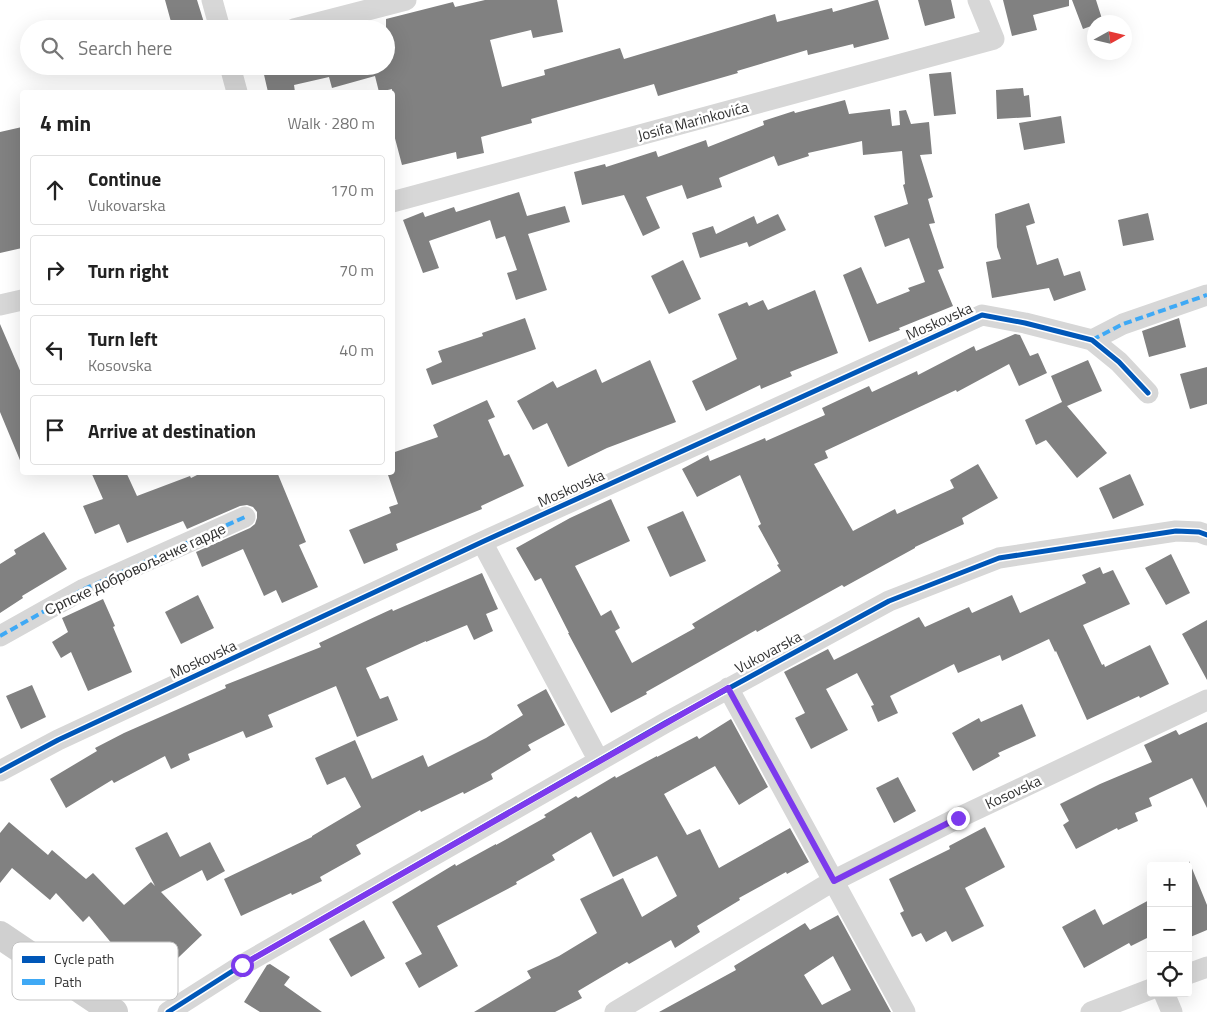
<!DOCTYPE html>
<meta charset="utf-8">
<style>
:root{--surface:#fff;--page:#f2f2f2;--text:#222;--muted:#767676;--line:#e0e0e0}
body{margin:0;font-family:"Titillium Web",sans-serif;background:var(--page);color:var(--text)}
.controls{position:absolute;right:15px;bottom:15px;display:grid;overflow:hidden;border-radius:5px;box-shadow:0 5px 20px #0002}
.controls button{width:45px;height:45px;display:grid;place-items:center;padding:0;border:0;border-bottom:1px solid var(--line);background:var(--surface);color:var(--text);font:25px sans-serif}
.compass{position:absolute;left:1087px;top:15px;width:45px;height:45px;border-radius:50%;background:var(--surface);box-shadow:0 5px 20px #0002;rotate:82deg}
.stop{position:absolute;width:15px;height:15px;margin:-11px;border:4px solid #7c3aed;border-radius:50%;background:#fff}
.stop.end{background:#7c3aed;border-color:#fff;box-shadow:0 1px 5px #0008}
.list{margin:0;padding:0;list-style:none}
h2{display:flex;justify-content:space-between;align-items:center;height:65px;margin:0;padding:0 20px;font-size:21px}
h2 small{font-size:16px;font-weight:400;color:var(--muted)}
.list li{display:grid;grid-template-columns:32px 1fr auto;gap:15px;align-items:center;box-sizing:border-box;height:70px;margin:0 10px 10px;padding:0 10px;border:1px solid var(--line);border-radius:5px}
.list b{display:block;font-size:19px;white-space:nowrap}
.list p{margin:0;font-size:16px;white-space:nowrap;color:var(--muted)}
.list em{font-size:16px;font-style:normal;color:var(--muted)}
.icon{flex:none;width:28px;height:28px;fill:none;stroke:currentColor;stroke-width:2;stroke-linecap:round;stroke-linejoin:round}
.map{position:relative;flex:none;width:1207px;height:1012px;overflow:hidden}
.search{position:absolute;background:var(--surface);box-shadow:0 5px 20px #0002;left:20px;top:20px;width:375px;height:55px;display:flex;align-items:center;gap:12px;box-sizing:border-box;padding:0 18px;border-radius:28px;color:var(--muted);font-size:19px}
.panel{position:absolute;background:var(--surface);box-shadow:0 5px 20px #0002;left:20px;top:90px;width:375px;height:385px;border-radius:5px}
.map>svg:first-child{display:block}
</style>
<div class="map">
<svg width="1207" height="1012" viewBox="0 0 1207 1012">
<rect width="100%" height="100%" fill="#fff"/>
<path fill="#818181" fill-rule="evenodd" d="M165 0H197L206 29H173Z
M485 0H557L563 32 533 38 531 30 490 40 502 87 545 75 544 70 620 48 624 59 775 14 777 22 832 8 833 12 876 0H878L889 39 854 48 853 44 808 55 807 50 737 71 738 73 658 96 654 84 531 119 532 123 481 137 484 153 457 159 456 152 402 165 392 127V89L379 92 375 76 332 88 329 77 294 85 295 92H268L262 66H386V19L453 2 455 7Z
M918 0H951L955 18 925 26Z
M1003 0H1069V6L1033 15 1037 30 1012 36Z
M1072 0H1096L1103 22H1094V25L1083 29Z
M951 72 956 114 934 116 929 74Z
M1023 88 1024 96 1029 95 1031 117 997 119 996 90Z
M845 100 849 114 890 109 892 126 900 125 899 111 906 110 911 124 929 122 932 154 920 155 933 197 928 199 935 223 929 224 944 268 938 270 953 306 899 328 900 330 869 342 843 275 861 267 877 304 910 291 908 288 925 282 909 238 885 247 874 216 908 204 903 185 905 184 902 151 863 155 862 141 808 153 809 156 778 166 774 156 719 178 722 187 687 199 682 185 646 197 660 228 643 236 624 195 582 205 574 172 605 164 606 167 656 151 658 157 706 140 708 147 764 125 763 121 794 111 795 113Z
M1061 116 1065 143 1024 150 1019 123Z
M22 127V248L0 253V132Z
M519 192 527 216 565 206 570 222 528 234 547 290 516 300 507 273 517 270 505 236 496 239 490 220 429 241 439 268 423 273 403 220 423 212 425 217 454 207 456 212Z
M1029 203 1035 223 1026 226 1037 265 1058 258 1064 276 1080 271 1086 290 1054 301 1049 288 992 298 986 262 1001 259 997 247 995 214Z
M1148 213 1154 240 1123 246 1118 220Z
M778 214 786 230 749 247 747 242 700 258 692 233 713 226 716 234 754 216 757 224Z
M683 260 701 299 669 314 651 276Z
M815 290 838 353 790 372 792 376 761 389 760 385 706 411 692 381 737 359 718 314 747 302 749 306 763 300 768 310Z
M525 318 536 349 432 385 426 369 442 362 438 351 483 336 482 333Z
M1179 318 1186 347 1149 357 1142 331Z
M0 324 22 375V465L0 412Z
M1015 334 1020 335 1030 356 1038 353 1047 373 1019 386 1009 364 957 392 956 390 825 451 828 458 814 464 853 531 895 509 897 514 954 488 950 480 978 464 998 498 962 518 964 524 915 547V548L844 587 842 585 757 632 756 630 646 692 647 694 611 713 568 633H569L541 578 535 581 516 548 570 518 611 499 630 541 575 566 601 616 611 610 620 628 615 631 632 663 695 628 692 624 781 571 777 565 779 564 758 526 761 524 740 475 697 497 682 469 708 455 710 461 765 438 766 441 825 415 822 408 869 386 872 392 917 371 918 375 974 346 976 351Z
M650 360 676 422 607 448 568 467 547 423 533 430 517 401 553 381 557 388 596 369 602 383Z
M1088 360 1102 391 1067 406 1107 453 1077 478 1046 440 1036 445 1025 420 1062 402 1051 376Z
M1207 367V404L1190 409 1180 374Z
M487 400 495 417 488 420 504 456 509 454 524 486 481 506 482 509 396 544 398 550 364 564 349 530 391 513 389 507 398 504 387 472H392V453L438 437 433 425Z
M91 472H126L137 496 190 476 191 478 203 472H277L306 542 299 545 318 587 282 603 276 590 264 596 243 549 202 567 196 552 250 528 255 524 257 518V512L253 507 247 505 240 506 187 529 183 521 127 543 119 524 95 534 83 506 103 499Z
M1130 474 1144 505 1113 519 1099 488Z
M683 511 706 561 670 577 647 527Z
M44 532 67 569 22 596 23 598 0 613V564L16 554 14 550Z
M1171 554 1190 593 1166 605 1145 568Z
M1100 567 1103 574 1113 570 1130 604 1083 625 1102 665 1104 664 1105 667 1150 645 1169 684 1140 698 1139 696 1087 720 1056 651 1055 652 1049 639 1002 661 1000 655 958 673 954 664 890 696 898 713 878 722 871 706 874 705 857 673 826 689 848 730 811 749 795 718 805 713 784 672 828 649 834 660 919 617 925 627 969 607 972 613 1012 595 1020 613 1086 583 1082 575Z
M482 573 498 609 486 614 493 631 474 640 467 625 426 642V641L366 668 380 699 388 696 398 720 357 737 336 686 268 715 273 727 246 738 243 731 188 754 190 760 171 769 165 756 114 783 112 780 66 808 50 779 97 751 95 748 124 733 226 688 225 685 321 647 319 643 366 621 392 609 393 611Z
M198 595 214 628 181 644 165 612Z
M103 599 115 626 113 627 132 672 88 691 71 652 61 658 52 642 68 632 62 618Z
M1207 620V680L1182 634Z
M32 685 46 717 21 729 6 696Z
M546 689 565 725 528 745 531 750 491 774 493 779 464 794 463 792 421 812 420 810 356 845 361 854 320 877 322 881 292 895 291 893 241 916 224 879 312 837V836L361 807 345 777 327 785 315 758 355 740 372 779 423 755 428 767 486 738 523 715 517 705Z
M1022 704 1036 736 998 753 1000 756 973 771 952 733 979 718 981 722Z
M731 719 768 787 739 805 715 766 664 794 687 835 700 829 719 868 790 828 809 862 787 874 786 872 739 898 740 900 697 926 700 932 675 948 671 940 629 964 627 962 578 991 582 998 555 1012H474L531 978 527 971 559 956 597 933 580 899 623 878 642 917 677 896 657 856 613 877 591 832 552 855 555 860 516 882 517 884 437 926 458 966 419 988 405 963 422 954 392 902 455 864 456 866 496 844V845L546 817 544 815 576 796 578 798 615 776 616 778 657 756V757L697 736 699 739Z
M1207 722V808L1192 778 1149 798 1152 806 1135 813 1138 821 1118 830 1117 828 1076 849 1063 825 1069 821 1060 804 1100 784 1152 762 1144 745 1176 730 1179 735Z
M898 777 916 811 894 823 876 788Z
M9 822 48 855 52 850 86 879 93 873 124 905 151 882 155 886 135 848 167 832 180 857 210 842 225 871 207 881 202 870 161 892 202 935 158 977 127 943 118 951 89 916 83 922 56 893 50 900 12 868 0 883V833Z
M985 827 1005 867 965 888 984 926 952 942 946 931 926 942 921 933 912 937 900 913 904 911 889 879 950 849 949 846Z
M1189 861 1207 905V930L1188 938Z
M1151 899V936L1131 946 1129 943 1084 968 1062 927 1095 909 1103 925Z
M838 915 891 1012H659L736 970 734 966 805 923 810 930ZM833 956 851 990 822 1005 804 975Z
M364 920 385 958 351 977 329 939Z
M270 964 290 977 284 985 322 1012H260L244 1002 267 965Z"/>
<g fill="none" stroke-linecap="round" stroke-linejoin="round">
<path stroke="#d7d7d7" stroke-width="21" d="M212 0 220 29
M294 29 406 0
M230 66 237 92
M392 202 994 39 978 0
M0 305 22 300
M1092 340 1123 324 1207 295
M482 542 599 761
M0 636 84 589 245 517
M728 688 905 1012
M0 771 58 740 482 542 982 315 1025 323 1092 340 1119 362 1148 393
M1188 974 1207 967
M1164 993 1172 1012
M168 1012 242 965 665 723 889 601 999 558 1176 531 1199 532 1207 535
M615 1012 833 881 958 818 1207 700
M1091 1012 1151 989"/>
<path stroke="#d0d0d0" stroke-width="28" d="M0 935 114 1012"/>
<path stroke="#3fa9f5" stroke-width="4" stroke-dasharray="8 4" stroke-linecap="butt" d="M1092 340 1123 324 1207 295
M0 636 84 589 245 517"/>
<g stroke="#fff" stroke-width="8">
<path id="cycleway" d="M0 771 58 740 482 542 982 315 1025 323 1092 340 1119 362 1148 393
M168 1012 242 965 665 723 889 601 999 558 1176 531 1199 532 1207 535"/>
</g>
<use href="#cycleway" stroke="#0057b8" stroke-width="5"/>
</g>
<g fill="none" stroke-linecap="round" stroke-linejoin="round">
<path stroke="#7c3aed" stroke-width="6" d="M242 965 728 688 834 881 958 818"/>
</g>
<g text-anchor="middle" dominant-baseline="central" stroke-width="5" stroke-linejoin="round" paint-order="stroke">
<g font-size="15" fill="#333" stroke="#fff">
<text transform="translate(693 121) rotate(-15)">Josifa Marinkovića</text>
<text transform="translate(939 321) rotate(-24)">Moskovska</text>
<text transform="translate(571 488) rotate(-24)">Moskovska</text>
<text transform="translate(135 569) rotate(-25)">Српске добровољачке гарде</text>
<text transform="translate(768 652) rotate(-28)">Vukovarska</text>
<text transform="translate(203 659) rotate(-25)">Moskovska</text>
<text transform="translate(1013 792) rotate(-25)">Kosovska</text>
</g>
</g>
<rect x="12" y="942" width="166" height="58" rx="8" fill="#fff" stroke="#c2c2c2" stroke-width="1"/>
<rect x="22" y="956" width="23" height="7" fill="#0057b8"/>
<rect x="22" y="979" width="23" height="6" fill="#3fa9f5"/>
<g font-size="14" fill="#333">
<text x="54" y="964">Cycle path</text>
<text x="54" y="987">Path</text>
</g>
</svg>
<div class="controls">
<button>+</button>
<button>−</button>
<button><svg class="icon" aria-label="locate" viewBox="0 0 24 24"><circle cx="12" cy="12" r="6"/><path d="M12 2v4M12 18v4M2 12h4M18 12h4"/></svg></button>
</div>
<svg class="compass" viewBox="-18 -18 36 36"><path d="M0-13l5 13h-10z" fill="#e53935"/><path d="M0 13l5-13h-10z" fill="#767676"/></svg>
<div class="stop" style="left:242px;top:965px"></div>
<div class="stop end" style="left:958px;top:818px"></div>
<div class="search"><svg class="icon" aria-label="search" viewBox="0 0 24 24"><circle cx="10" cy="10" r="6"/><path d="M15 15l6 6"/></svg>Search here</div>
<section class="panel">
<h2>4 min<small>Walk · 280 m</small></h2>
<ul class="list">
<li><svg class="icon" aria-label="ahead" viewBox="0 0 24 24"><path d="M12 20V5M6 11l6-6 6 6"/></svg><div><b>Continue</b><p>Vukovarska</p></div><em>170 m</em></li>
<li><svg class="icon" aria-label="right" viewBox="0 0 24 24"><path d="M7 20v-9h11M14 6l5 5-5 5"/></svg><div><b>Turn right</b></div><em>70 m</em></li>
<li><svg class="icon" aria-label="left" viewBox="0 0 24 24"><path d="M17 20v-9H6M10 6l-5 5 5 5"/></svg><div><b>Turn left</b><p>Kosovska</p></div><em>40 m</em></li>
<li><svg class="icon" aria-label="arrive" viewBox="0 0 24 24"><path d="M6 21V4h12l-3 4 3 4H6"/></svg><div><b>Arrive at destination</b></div></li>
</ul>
</section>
</div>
